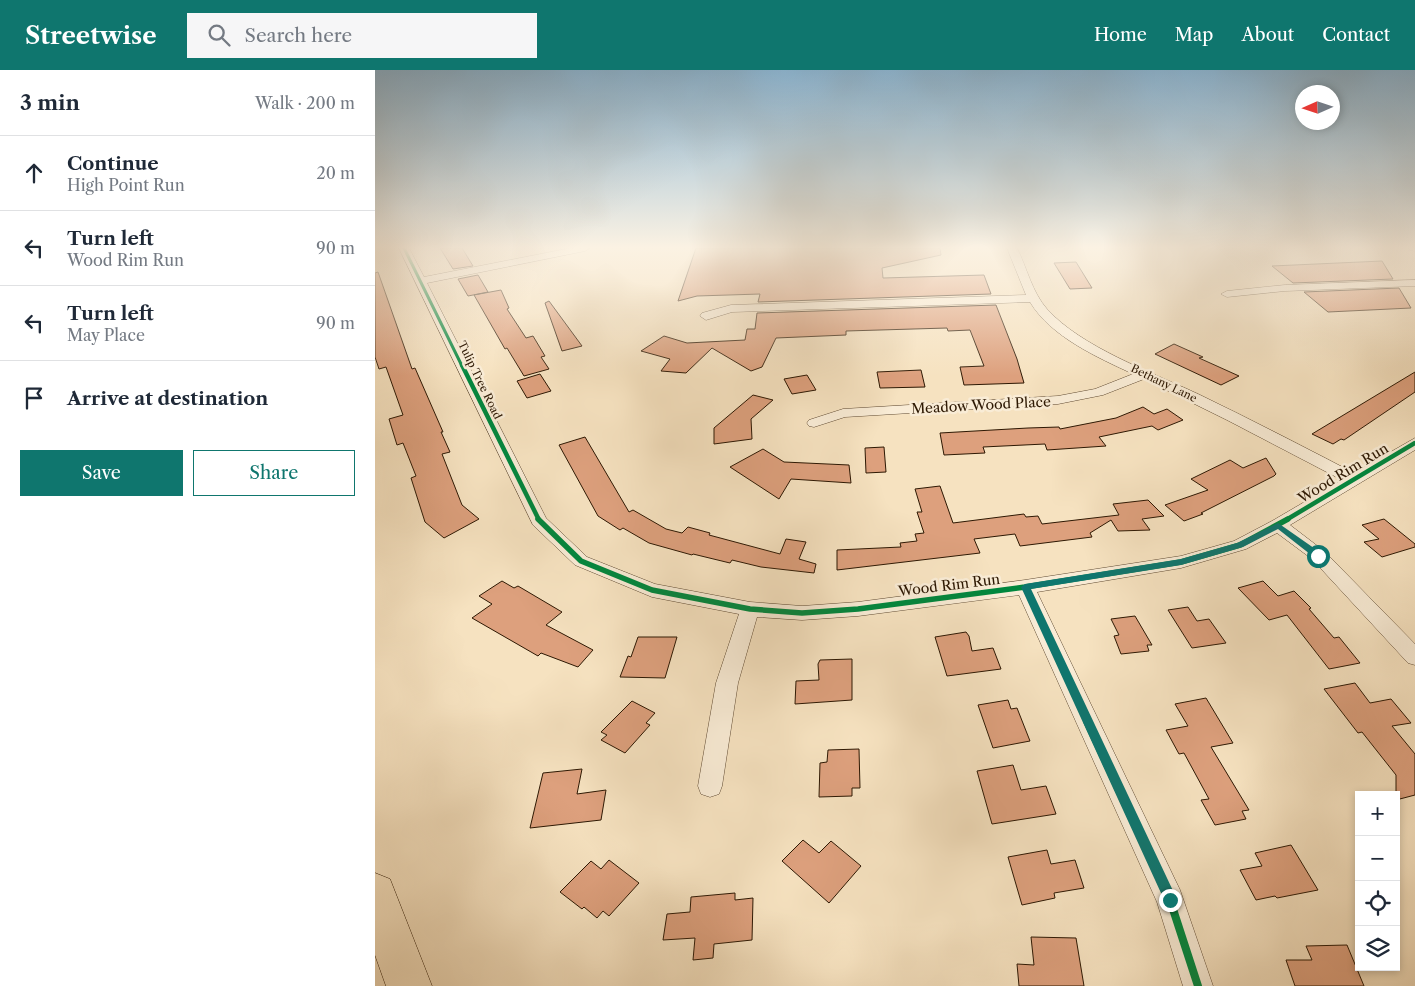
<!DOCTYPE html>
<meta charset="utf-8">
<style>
:root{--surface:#fff;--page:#f6f6f7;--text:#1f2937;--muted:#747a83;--line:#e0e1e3;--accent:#0f766e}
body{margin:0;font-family:"Libre Caslon Text",serif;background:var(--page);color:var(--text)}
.controls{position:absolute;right:15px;bottom:15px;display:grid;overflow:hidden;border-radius:0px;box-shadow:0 2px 8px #0003}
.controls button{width:45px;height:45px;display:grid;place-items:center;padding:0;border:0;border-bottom:1px solid var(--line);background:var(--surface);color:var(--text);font:25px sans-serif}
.compass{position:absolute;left:920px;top:15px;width:45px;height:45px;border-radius:50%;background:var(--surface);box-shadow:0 2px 8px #0003;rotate:267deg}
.stop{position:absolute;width:15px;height:15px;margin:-11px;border:4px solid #0f766e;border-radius:50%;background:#fff}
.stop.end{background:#0f766e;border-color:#fff;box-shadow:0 1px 5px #0008}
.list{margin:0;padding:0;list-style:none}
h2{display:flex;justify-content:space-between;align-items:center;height:65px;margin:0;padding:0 20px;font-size:21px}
h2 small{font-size:16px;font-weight:400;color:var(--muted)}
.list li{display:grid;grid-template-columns:32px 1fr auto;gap:15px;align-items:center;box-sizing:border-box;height:75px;padding:0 20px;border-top:1px solid var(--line)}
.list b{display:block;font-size:19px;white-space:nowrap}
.list p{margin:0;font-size:16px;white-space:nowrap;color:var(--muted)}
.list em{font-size:16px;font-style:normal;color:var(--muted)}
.actions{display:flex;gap:10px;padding:15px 20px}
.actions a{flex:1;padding:11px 0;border:1px solid var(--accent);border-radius:0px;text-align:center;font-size:18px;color:var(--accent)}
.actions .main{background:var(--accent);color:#fff}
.icon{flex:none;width:28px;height:28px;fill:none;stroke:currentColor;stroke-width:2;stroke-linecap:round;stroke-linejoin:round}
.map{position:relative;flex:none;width:1040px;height:916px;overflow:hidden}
header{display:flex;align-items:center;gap:30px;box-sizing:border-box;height:70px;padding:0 25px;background:var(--accent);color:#fff}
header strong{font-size:24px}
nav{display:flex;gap:28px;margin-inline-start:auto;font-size:18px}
.search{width:350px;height:45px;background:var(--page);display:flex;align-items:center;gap:12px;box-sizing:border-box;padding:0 18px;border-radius:0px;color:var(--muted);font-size:19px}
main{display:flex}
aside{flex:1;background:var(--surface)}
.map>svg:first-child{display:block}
</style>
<header>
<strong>Streetwise</strong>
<div class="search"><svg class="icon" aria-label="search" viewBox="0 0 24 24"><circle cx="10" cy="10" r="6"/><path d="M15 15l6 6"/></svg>Search here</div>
<nav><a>Home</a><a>Map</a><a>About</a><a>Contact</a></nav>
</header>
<main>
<aside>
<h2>3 min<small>Walk · 200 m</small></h2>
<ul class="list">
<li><svg class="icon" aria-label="ahead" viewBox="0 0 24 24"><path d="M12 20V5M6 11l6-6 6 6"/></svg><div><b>Continue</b><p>High Point Run</p></div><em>20 m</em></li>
<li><svg class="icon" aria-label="left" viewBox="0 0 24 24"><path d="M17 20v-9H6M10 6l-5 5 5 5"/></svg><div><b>Turn left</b><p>Wood Rim Run</p></div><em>90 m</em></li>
<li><svg class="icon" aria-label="left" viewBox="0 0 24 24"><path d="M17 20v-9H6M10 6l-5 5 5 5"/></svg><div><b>Turn left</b><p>May Place</p></div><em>90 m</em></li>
<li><svg class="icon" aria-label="arrive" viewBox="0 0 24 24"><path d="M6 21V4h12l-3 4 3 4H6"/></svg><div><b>Arrive at destination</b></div></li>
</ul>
<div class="actions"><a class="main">Save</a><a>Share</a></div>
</aside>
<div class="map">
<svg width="1040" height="916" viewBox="0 0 1040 916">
<rect width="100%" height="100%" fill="#f6e2c0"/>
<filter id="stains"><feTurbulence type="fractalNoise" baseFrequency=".004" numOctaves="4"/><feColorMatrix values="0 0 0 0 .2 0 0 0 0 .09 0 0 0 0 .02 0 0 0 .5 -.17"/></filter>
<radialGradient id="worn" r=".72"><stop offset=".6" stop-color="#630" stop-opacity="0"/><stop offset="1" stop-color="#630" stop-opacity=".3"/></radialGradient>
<path fill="#dda07d" stroke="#2d1803" d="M65 178H87L98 196 78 199Z
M321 178H565L566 185 507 198 508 208 609 205 616 224 383 232 385 224 322 226 303 231Z
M1007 191 1018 209 918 213 897 196Z
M701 192 717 218 695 219 679 193Z
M3 202 37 299 40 298 68 362H66L75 382 67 384 87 435 104 449 69 468 50 452 36 408 41 406 28 373 22 375 14 349 28 345 11 297 4 299 0 287V203Z
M103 205 113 222 93 226 83 209Z
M1024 218 1036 238 953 242 929 222Z
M126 220 134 238 132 239 151 268 158 266 170 286 166 287 174 299 149 306 132 278 130 279 99 225Z
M174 231 207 276 187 281 170 233Z
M621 235 642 289 649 313 589 315 585 297 609 296 595 260 573 261 572 258 471 261V265L401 268 387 297 376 301 337 278 311 303 286 301 295 289 266 281 289 266 312 273 370 270 372 259H380L382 243Z
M799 274 828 287 824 288 864 306 846 315 780 284Z
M546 300 550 317 505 318 502 302Z
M1040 302V322L969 370 966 369 958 374 937 364Z
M165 304 176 321 152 328 142 311Z
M432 305 441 320 417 324 409 309Z
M378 325 398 330 376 349 377 369 339 374V358Z
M768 337 779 344 792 339 808 350 783 360 777 356 724 367 731 376 672 380 670 374 608 377 610 383 569 385 565 363 653 358 684 357 685 359 741 348Z
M210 367 254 442 258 440 291 459 307 463 313 457 335 463 334 465 405 484 411 469 431 472 424 489 441 494 439 503 386 497 357 490 355 493 318 484 317 485 274 473 248 458 245 460 223 446 184 375Z
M509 377 511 402 491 403 490 378Z
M388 379 409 392 474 395 476 413 416 409 404 429 355 397Z
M891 388 901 404 899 406 826 443 828 444 809 451 790 435 833 420 816 409 855 390 868 398Z
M565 416 578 453 649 444 651 447 663 446 667 454 744 445 738 434 773 430 789 446 767 449 775 460 743 461 736 450 715 463 717 467 645 476 640 464 599 469 605 483 462 500V480L526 477 525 473 542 471 540 464 549 463 542 442H547L540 419Z
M1009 449 1040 474V477L1007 487 989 472 1004 469 987 455Z
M127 511 139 518 143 516 187 542 171 555 218 580 203 597 166 583 163 586 97 548 117 534 104 526Z
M888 511 903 526 919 521 936 538 934 539 959 568 964 567 985 593 954 599 912 545 894 550 863 518Z
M813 537 822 551 834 549 851 573 817 578 793 540Z
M760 546 777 575H772L774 581 746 584 739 566 744 565 736 549Z
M591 562 594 566 597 581 618 578 626 599 572 606 560 567Z
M263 567H302L290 608 245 607 253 586 256 587Z
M477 589V630L420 634 421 611 444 610 443 594 445 590Z
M980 613 995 633 1016 629 1036 653 1017 656 1040 684V725L1021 730V705L987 662 983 663 949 619Z
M831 628 858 673 836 677 874 740 867 741 871 749 840 755 826 730 834 729 809 683 804 684 791 660 813 656 800 634Z
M633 630 636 639 642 638 655 671 618 678 603 635Z
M257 631 280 643 271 653 275 655 250 683 226 670 232 665 226 662Z
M484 679 485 718H477V726L444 727 445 693 452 692 453 680Z
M638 695 646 720 671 716 681 744 617 754 602 701Z
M207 699 202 724 231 720 226 750 155 758 168 703Z
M428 770 444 783 456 771 486 796 454 833 407 791Z
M916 775 943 820 902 828 900 826 881 830 865 800 887 796 880 783Z
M672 780 676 794 700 790 709 818 679 823 680 828 647 835 633 787Z
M234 790 264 813 234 846 228 841 222 848 209 837 207 839 185 822 216 791 226 799Z
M360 823V830L378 828 377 870 339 874 338 888 318 890 320 868 288 870 292 844 315 842 316 827Z
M656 867 701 868 709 916H644L642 894 659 895Z
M972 875 989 916H920L911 890H937L931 876Z"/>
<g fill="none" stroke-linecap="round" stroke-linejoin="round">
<g stroke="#5f4a32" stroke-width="1">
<path id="minor" d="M24 178H34L49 207 196 178H215L210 181 52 213 171 448 212 487 280 514 375 532 427 536 483 532 650 510 806 486 859 471 897 451 967 410 852 350 769 309 728 325 683 334 470 347 439 357 434 356 432 353 434 350 468 339 683 326 720 319 758 304C722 287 676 267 655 232L357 242 331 250 325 246 327 243 356 235 651 225 632 178H642C652 198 657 222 672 239 706 277 776 302 823 324 875 349 927 376 979 403L1040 368V380L915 455 949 481 1040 574V595L1033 593 937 489 902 463 871 479 806 498 662 522 805 820 838 916H808L782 832 644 525 483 546 427 550 382 547 363 613 347 716 344 724 335 727 326 724 323 716 341 613 364 544 277 527 200 495 158 455Z
M1034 178H1040V181L1035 180Z
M1040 210V216L910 221 852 227 846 224 852 221 910 215Z"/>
</g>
<g stroke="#2d1803" stroke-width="1">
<path id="motorway" d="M0 803 15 809 57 916H11L0 885Z"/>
</g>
<use href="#minor" fill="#f9ecd6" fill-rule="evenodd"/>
<use href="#motorway" fill="#f6e2c0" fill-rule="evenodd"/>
<g stroke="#f9ecd6" stroke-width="5">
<path id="cycleway-far3" d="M29 178 87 296"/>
</g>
<g stroke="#f9ecd6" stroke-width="7">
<path id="cycleway-far2" d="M87 295 164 450
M911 450 1040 373"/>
</g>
<g stroke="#f9ecd6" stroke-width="9">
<path id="cycleway-far1" d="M163 449 206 491 277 520 375 539 427 543 483 539 650 517 806 492 865 475 913 449
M650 517 713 652"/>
</g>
<g stroke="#f9ecd6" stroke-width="11">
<path id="cycleway" d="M712 651 795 830 823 916"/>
</g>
<use href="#cycleway-far3" stroke="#00873e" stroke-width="3"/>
<use href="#cycleway-far2" stroke="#00873e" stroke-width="4.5"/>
<use href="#cycleway-far1" stroke="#00873e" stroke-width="5.5"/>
<use href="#cycleway" stroke="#00873e" stroke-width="8"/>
</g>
<linearGradient id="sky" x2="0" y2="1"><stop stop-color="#8bb7d6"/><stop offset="0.58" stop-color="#fbf2e3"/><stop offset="1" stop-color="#fbf2e3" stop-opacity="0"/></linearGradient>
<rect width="1040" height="306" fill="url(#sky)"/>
<path fill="#0f766e" d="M903 453 946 483V488H940L903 459 868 477 806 495 656 519 800 825 801 830 800 834 795 836 791 834 646 517 650 514 806 489 862 473Z"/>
<g text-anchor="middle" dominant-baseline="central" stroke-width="5" stroke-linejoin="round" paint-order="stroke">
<g font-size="11" fill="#2d1803" stroke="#f9ecd6">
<text transform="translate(105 310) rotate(64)">Tulip Tree Road</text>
<text transform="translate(789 313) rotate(26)">Bethany Lane</text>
</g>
<g font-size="14" fill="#2d1803" stroke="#f9ecd6">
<text transform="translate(606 335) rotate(-3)">Meadow Wood Place</text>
<text transform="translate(968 403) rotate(-31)">Wood Rim Run</text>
<text transform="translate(574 515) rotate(-7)">Wood Rim Run</text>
</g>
</g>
<rect width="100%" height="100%" filter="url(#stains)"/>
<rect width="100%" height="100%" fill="url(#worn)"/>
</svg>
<div class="controls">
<button>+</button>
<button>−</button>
<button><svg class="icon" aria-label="locate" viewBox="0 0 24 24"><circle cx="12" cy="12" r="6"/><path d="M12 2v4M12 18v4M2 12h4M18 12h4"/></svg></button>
<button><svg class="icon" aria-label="layers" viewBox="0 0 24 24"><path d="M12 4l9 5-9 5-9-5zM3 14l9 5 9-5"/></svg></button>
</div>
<svg class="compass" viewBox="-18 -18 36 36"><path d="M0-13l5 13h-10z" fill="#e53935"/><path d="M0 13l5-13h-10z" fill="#747a83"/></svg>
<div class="stop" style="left:943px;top:486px"></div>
<div class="stop end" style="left:795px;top:830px"></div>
</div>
</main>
